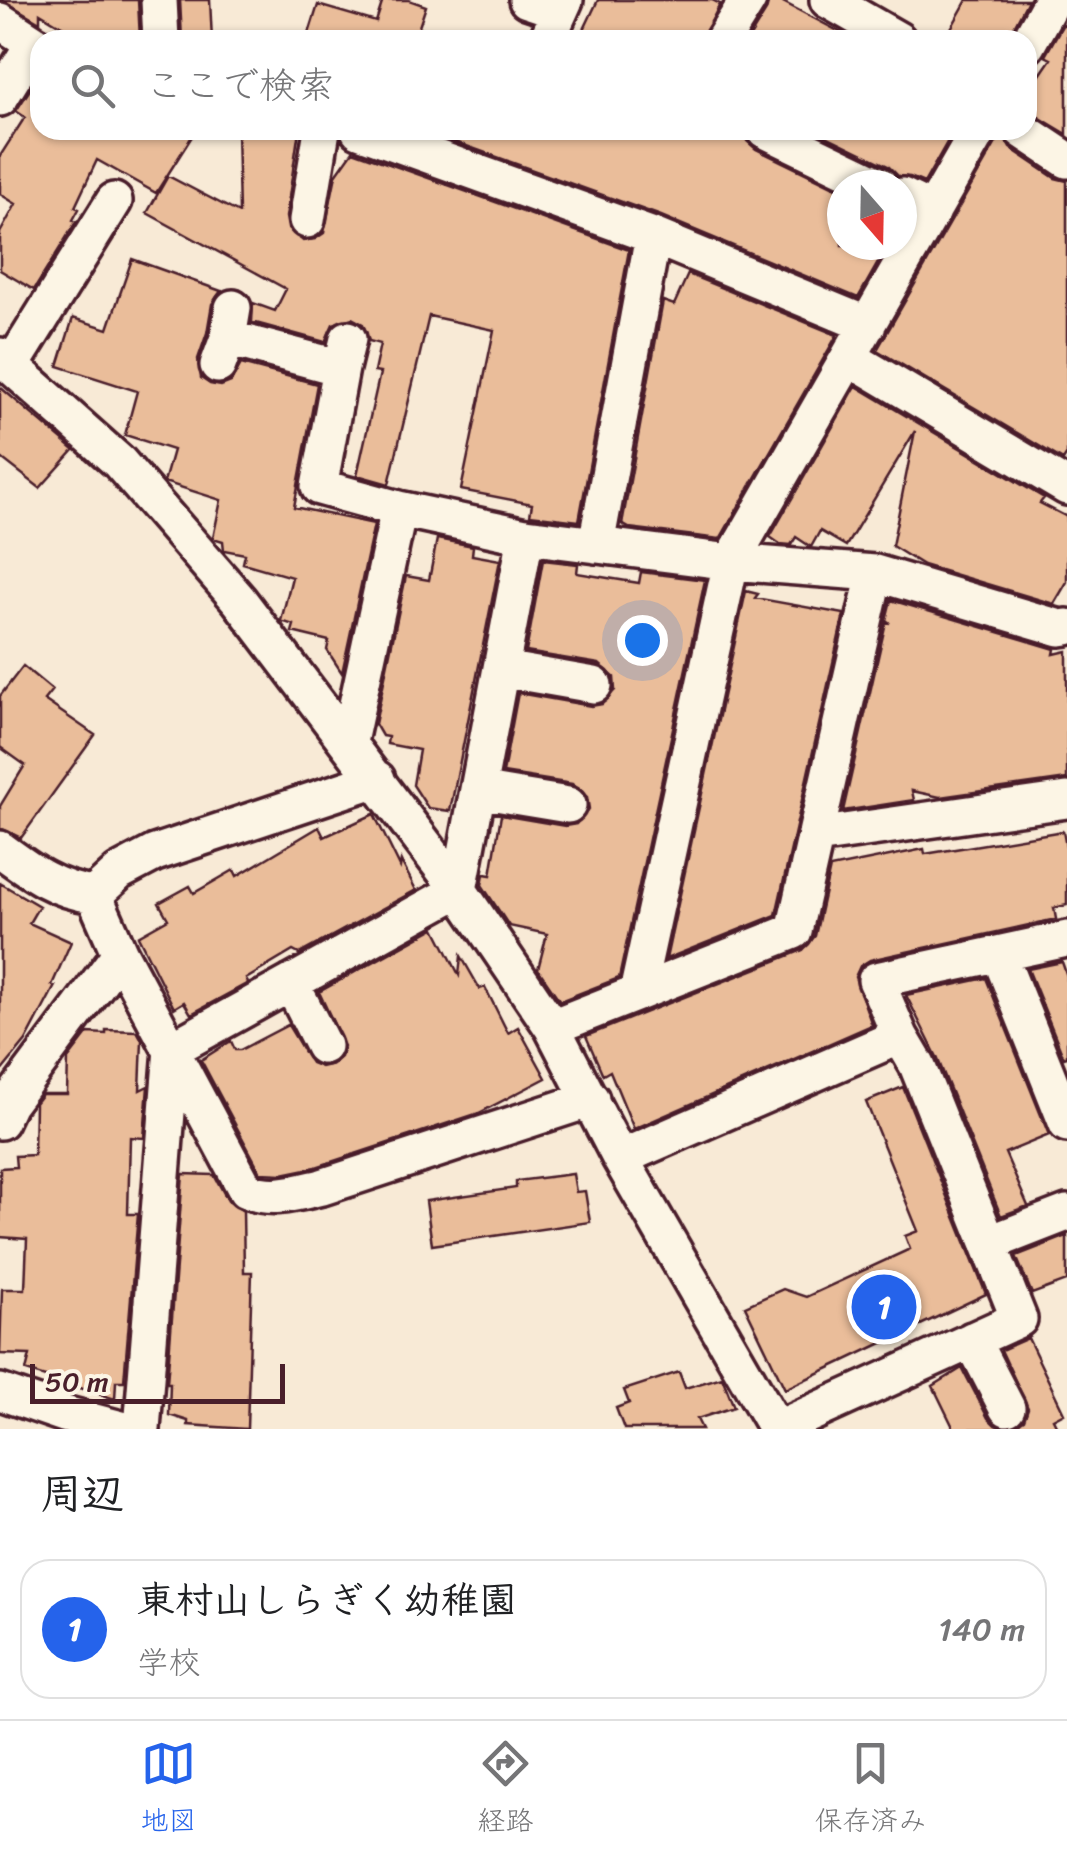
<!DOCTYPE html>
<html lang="ja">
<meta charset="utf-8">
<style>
:root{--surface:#fff;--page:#f2f2f2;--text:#202124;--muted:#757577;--line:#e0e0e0;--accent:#2563eb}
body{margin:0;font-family:Sriracha,"Klee One",sans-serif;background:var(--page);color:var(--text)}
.compass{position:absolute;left:827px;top:170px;width:90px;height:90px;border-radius:50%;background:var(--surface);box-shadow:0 2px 8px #0004;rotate:160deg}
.scale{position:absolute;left:30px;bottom:25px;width:255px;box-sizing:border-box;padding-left:10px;border:5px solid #4a1f2b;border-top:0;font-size:28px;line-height:35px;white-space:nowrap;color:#4a1f2b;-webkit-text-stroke:8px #fcf5e5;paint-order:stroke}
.you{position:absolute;left:642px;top:640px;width:35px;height:35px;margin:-25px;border:8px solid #fff;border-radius:50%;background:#1a73e8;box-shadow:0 0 0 15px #1a73e833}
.badge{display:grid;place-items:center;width:65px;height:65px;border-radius:50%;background:var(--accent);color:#fff;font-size:32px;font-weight:700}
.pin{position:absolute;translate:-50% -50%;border:5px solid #fff;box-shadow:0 2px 10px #0006}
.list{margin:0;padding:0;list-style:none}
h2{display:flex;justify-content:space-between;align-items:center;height:130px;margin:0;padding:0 40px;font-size:42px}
h2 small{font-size:32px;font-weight:400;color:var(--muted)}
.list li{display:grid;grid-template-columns:65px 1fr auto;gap:30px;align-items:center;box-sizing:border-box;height:140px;margin:0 20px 20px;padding:0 20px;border:2px solid var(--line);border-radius:30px}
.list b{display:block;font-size:38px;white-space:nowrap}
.list p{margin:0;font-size:32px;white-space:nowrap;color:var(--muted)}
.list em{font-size:32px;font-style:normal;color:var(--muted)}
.icon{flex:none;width:55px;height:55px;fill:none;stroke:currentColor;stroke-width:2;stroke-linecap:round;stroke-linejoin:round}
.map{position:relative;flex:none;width:1067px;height:1429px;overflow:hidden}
.search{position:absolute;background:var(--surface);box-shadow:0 2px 8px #0004;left:30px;right:30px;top:30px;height:110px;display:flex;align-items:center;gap:25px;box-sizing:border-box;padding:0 35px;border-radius:30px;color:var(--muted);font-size:38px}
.sheet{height:290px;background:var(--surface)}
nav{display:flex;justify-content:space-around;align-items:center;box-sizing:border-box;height:140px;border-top:2px solid var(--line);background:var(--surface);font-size:28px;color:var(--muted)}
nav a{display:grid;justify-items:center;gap:5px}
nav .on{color:var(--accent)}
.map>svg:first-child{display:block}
</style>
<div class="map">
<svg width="1067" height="1429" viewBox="0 0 1067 1429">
<rect width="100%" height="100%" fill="#f8ead6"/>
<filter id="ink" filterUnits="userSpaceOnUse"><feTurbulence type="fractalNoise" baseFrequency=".01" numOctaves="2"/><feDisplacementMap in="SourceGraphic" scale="20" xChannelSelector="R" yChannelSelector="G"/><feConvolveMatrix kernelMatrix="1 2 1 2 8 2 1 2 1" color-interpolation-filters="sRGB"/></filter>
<g filter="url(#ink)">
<path fill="#eabd9a" stroke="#4a1f2b" stroke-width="2.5" d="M2 0H138L140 40H85L40 13V22Z
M180 0H210L212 40H182Z
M383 0H409L426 6 415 39 307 40 318 5 376 22Z
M598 0H712L720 4 702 40H579Z
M769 0H779L855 40H748L766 11Z
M967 0H1028L1007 40H963L949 32Z
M1063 24 1067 27V134L1027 110V94L1051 59 1045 56Z
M40 74V130H196L156 193 97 160 75 207 79 209 73 220 76 222 34 290 0 270V233L16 204 0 194V156L25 117 16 111Z
M237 130H299L286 217 288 228 303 241 315 239 324 233 336 175 353 151 629 250 579 521 530 515 532 504 461 490 494 330 429 316 389 484 357 475 380 373 374 372 380 344 369 341 363 324 352 318 333 324 325 342 252 322 253 303 275 311 286 289 147 213 168 176 239 213Z
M422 130H744L747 141 756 149 842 191V245H888L858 298 661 216Z
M814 130H954L924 183 910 177 898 176 888 166Z
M1000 130 1010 148 1055 178 1067 181V454L1063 460 877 350 997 141Z
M132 259 221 291 212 304 207 333 198 359 201 378 210 384 221 386 231 382 241 364 317 384 294 507 374 524 342 673 327 650 329 641 292 632 294 625 281 621 292 577 243 563 245 554 224 550 223 541 213 538 221 500 164 482 173 450 125 435 137 391 58 366 73 318 108 329Z
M688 274 837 335 720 539 629 528 622 524 663 301 674 305Z
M856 386 1044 498 1040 503 1067 517V582L1054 604 923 565 892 546 915 431 846 546 820 531 811 547 796 537 791 545 780 544 770 537Z
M0 387 74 450 40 488 0 457Z
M437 539 473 546 472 555 500 560 450 811 428 808 413 785 419 750 387 744 388 737 382 736 375 724 406 576 429 580Z
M543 560 578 564 577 573 639 583 641 572 705 580 619 978 560 1001 538 969 547 934 509 926 482 885 484 874 491 875 501 815 565 826 576 824 589 809 587 797 572 784 503 773 518 693 591 706 602 704 615 690 614 677 599 664 526 652Z
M746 591 758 594 755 598 844 614 776 915 666 959Z
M891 600 1055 649 1054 654 1067 651V779L940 797 912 791 914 800 843 811 886 622 890 623 886 620Z
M23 666 52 690 44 700 95 735 21 838 0 828V806L25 765 0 747V696Z
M374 814 400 867 401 861 416 890 299 954 293 951 246 979 248 983 191 1014 184 1002 174 1008 138 936 168 919 159 903 190 886 194 893 234 870 237 876 319 827 324 837Z
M1063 831 1067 852V905L1054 908 1056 919 870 960 860 966 855 977 872 1025 634 1129 610 1071 603 1075 586 1036 803 950 815 936 830 868 924 849 925 854Z
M0 883 39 906 29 923 71 942 52 985 55 986 26 1041 0 1073Z
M435 928 459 975 461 956 480 989 485 987 508 1033 518 1027 546 1078 479 1113 316 1167 282 1174 261 1173 201 1060 231 1041 235 1050H240L288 1025 311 1063 321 1067 333 1064 341 1057 344 1046 319 992Z
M1062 962 1067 976V1057L1064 1058 1028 969Z
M986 978 1049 1135 1005 1153 1028 1206 1001 1216 937 1057 906 995Z
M106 1030 137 1031 142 1040 140 1090 148 1086 144 1138 130 1137 128 1214H138L124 1381H116L115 1399 26 1371 30 1355 0 1354 2 1289H25L27 1239 0 1237V1168L16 1167 15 1156 34 1155 35 1103 42 1094H67L68 1059 88 1033 106 1034Z
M903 1087 986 1294 785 1389 745 1306 783 1289 806 1297 910 1249 905 1236 918 1231 866 1102Z
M183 1174 214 1175 228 1201 243 1211 244 1272H252L247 1429 188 1425V1421L169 1415 170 1383H167Z
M573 1174 576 1192 585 1191 590 1222 432 1245 426 1201 516 1188V1181Z
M1067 1236V1281L1032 1294 1016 1256Z
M1028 1338 1064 1413 1053 1419 1058 1429H1008L1024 1420 1028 1408 1001 1350Z
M962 1368 988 1418 995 1425 1005 1429H954L933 1386Z
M679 1372 685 1388 722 1377 734 1407 697 1419 702 1429H624L616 1408 629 1403 624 1390Z"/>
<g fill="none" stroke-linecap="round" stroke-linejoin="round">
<g stroke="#4a1f2b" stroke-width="42">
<path id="minor" d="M159 0 161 40
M527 0 560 11
M828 0 898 40
M0 21 40 47
M547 40 565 0
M723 40 748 0
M1027 45 1052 0
M0 98 34 43
M359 130 653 236 868 325
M765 130 879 185
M1022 130 1067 160
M902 196 933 211
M307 220 322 130
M228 338 233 308
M0 356 119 462 239 600 459 890 552 1027 620 1158 772 1421 780 1429
M850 358 1067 487
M12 365 114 201
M218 365 228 338 341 368 319 487 399 509 526 536 731 562 875 573 1060 628 1067 627
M341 368 348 339
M596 545 653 236
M502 669 594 685
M349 742 399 509
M478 790 568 805
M816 836 1067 800
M0 849C31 872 55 890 94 895L119 872 155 853 377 779
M94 895 120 954 246 1190C272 1201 296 1193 322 1187L591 1099
M999 954 1067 1124
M291 983 323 1046
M637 993 731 562 979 130
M552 1027 794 931 875 573
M0 1121 8 1104 120 954
M620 1158 900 1036
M990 1243 1067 1213
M972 1340 1007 1408
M0 1392 64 1414 121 1429
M779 1428 1019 1319 917 1065 900 1036 876 980 1067 939
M142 1429 172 1049 459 890 526 536"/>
</g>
<use href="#minor" stroke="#fcf5e5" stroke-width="35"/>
</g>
</g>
</svg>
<svg class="compass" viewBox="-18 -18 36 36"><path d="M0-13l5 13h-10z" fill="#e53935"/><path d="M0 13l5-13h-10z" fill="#757577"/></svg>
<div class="scale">50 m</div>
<div class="you"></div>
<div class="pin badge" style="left:884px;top:1307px">1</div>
<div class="search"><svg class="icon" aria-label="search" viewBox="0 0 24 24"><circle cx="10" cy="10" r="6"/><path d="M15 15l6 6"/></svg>ここで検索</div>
</div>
<section class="sheet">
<h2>周辺<small></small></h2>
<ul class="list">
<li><span class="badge">1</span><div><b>東村山しらぎく幼稚園</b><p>学校</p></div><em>140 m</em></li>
</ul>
</section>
<nav>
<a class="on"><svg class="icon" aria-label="map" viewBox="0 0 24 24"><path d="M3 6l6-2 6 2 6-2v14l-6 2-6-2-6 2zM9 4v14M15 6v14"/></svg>地図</a>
<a><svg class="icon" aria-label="directions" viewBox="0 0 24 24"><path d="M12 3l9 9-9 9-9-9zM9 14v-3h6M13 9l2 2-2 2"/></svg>経路</a>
<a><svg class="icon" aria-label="saved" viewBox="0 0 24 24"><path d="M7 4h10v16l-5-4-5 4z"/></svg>保存済み</a>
</nav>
